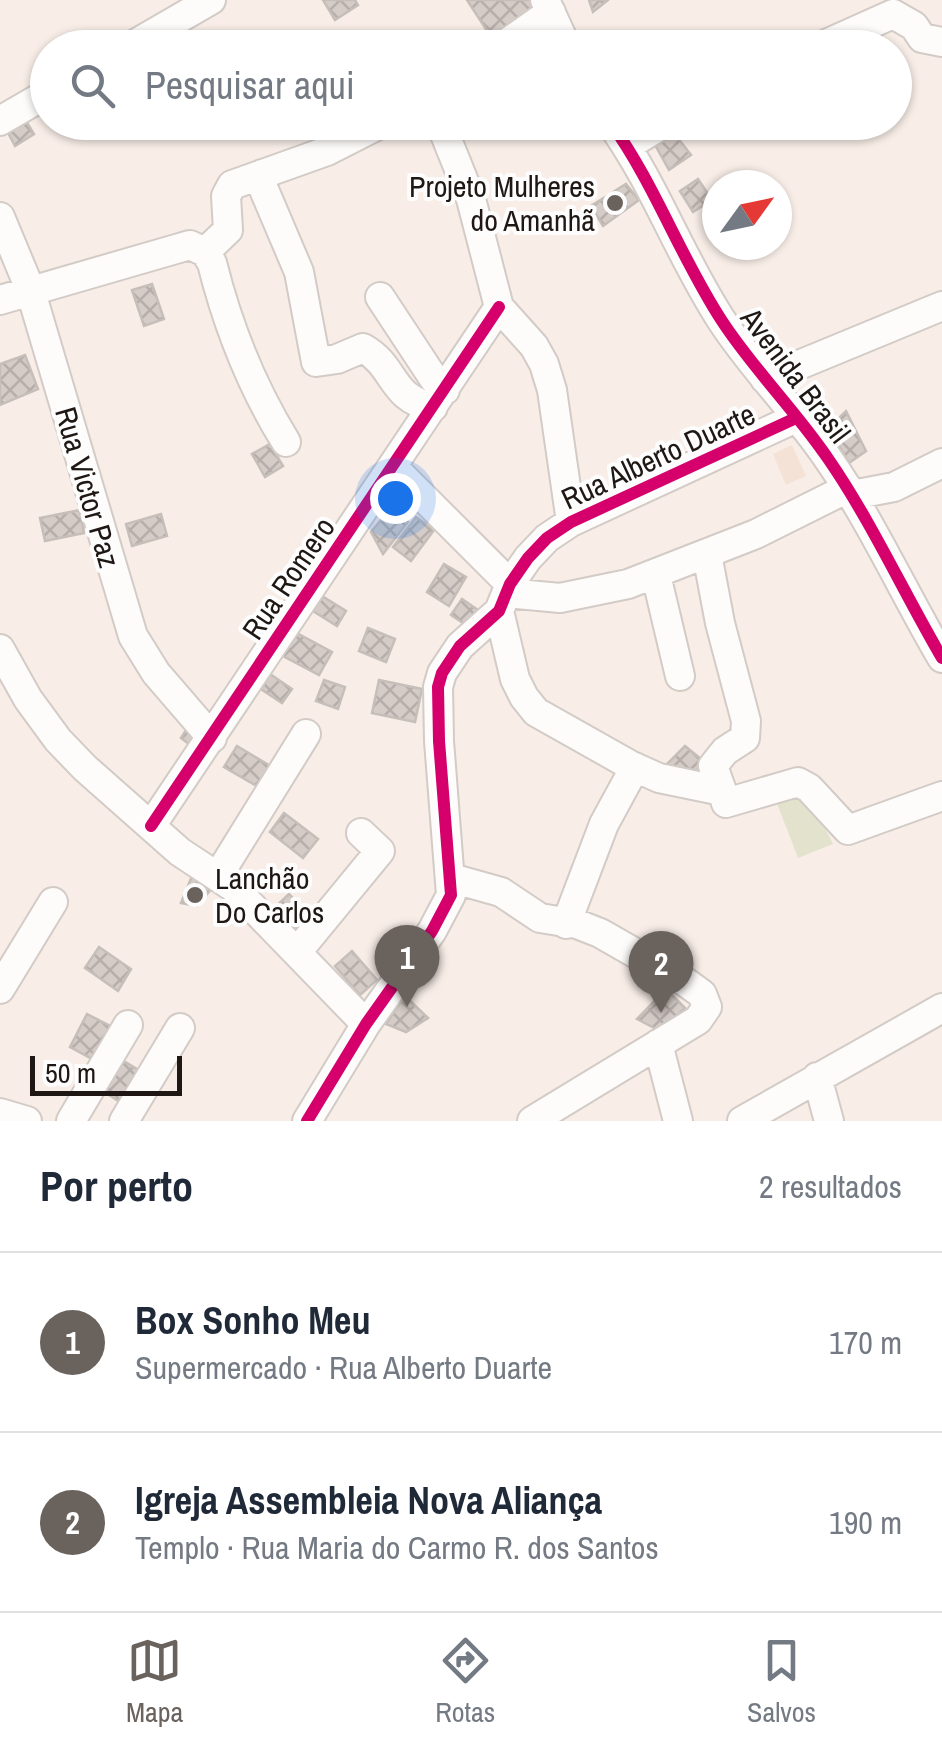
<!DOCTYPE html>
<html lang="pt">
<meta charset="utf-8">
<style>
:root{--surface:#fff;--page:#f2f2f3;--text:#1f2937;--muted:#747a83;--line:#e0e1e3;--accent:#6a625d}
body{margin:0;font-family:"Archivo Narrow",sans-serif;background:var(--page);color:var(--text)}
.compass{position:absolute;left:702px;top:170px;width:90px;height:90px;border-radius:50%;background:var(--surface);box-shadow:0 2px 8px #0004;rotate:57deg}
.scale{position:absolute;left:30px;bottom:25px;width:152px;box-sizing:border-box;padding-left:10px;border:5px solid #1e1713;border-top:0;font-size:28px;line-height:35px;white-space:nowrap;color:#1e1713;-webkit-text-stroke:8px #fdfdfd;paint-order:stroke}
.you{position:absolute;left:395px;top:498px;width:35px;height:35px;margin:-25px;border:8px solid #fff;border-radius:50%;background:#1a73e8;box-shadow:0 0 0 15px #1a73e833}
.badge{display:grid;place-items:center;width:65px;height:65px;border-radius:50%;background:var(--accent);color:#fff;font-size:32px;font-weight:700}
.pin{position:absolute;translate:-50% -82px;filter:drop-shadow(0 2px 5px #0008)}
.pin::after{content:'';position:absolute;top:52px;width:35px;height:30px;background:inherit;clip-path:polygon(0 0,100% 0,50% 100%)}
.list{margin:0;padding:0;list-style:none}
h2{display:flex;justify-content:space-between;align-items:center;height:130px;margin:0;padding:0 40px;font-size:42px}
h2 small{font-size:32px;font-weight:400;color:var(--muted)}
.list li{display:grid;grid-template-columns:65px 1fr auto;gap:30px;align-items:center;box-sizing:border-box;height:180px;padding:0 40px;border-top:2px solid var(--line)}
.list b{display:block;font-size:38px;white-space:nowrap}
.list p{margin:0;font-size:32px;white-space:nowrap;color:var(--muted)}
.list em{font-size:32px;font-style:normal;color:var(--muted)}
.icon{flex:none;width:55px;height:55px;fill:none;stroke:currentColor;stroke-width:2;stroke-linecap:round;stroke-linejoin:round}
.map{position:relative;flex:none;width:942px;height:1121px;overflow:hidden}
.search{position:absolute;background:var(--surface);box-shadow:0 2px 8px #0004;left:30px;right:30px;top:30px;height:110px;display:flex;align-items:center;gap:25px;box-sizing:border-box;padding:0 35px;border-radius:55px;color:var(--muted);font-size:38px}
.sheet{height:490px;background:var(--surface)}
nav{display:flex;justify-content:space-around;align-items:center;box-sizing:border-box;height:140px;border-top:2px solid var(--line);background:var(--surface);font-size:28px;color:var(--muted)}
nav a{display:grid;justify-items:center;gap:5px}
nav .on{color:var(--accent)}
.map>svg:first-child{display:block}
</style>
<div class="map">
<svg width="942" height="1121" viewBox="0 0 942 1121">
<defs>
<pattern id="building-cross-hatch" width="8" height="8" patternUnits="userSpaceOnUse" patternTransform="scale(2.5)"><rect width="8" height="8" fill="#d5ccc7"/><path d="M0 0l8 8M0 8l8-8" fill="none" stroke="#b6aeaa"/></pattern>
</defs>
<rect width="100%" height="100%" fill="#f8ede7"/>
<path fill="#f5e2d6" d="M792 445 806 476 786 485 773 454Z"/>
<path fill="#e3e3cd" d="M807 793 833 844 798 858 776 801Z"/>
<path fill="url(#building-cross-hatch)" stroke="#c6beb9" stroke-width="2.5" d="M323 0H355L358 5 335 20Z
M467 0H536L541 9 495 43Z
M589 0H608L593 12Z
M545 32 554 48H516Z
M23 116 34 134 15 146 5 127Z
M674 133 691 155 669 170 654 143Z
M698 179 712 200 693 212 680 191Z
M626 184 639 200 603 226 591 206Z
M152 284 164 319 144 326 132 290Z
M25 355 38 389 0 405V364Z
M846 411 866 451 849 463 829 428Z
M270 444 283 466 265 477 252 454Z
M392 507 408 522 383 554 371 532Z
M80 510 84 533 45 541 40 518Z
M161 514 167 536 132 546 126 524Z
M416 517 434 530 411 561 393 547Z
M444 564 466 577 449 606 427 592Z
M322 596 346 611 337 626 313 611Z
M462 599 478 610 466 625 451 615Z
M368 628 395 639 386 662 359 651Z
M293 631 332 652 319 675 281 655Z
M270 674 292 689 282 703 261 689Z
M324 680 345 687 338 709 316 701Z
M379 680 422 689 415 722 372 713Z
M190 724 202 734 194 748 181 738Z
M237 746 272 767 260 788 224 767Z
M685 746 706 763 683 781 665 766Z
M284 813 318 839 303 858 270 832Z
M192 876 212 888 197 906 181 903Z
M289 894 317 923 300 941 271 911Z
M99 947 131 969 118 991 85 968Z
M352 951 377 980 360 995 335 966Z
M666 989 685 1008 660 1031 637 1019Z
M405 996 428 1018 406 1032 386 1024Z
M87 1014 116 1029 96 1061 70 1047Z
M117 1057 140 1071 120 1102 98 1088Z"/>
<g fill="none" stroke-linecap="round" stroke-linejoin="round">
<g stroke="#d2cbc6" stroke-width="32">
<path id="minor" d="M545 0 567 48
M128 48 211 0
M500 48 551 12
M817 48 893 14 914 26 922 38 942 42
M0 121 48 93
M440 122 471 199 499 307 534 346 544 364 552 390 571 522
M610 122C655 184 680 257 722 321 754 370 796 411 829 460 871 521 904 593 942 658
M627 146 666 122
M262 174V185L299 272 316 362 337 359 363 348C396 366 390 399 433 407
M0 217 30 289 133 636 156 673 212 738
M205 252 212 263C228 327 252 387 286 442
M380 297 434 379 445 390
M0 300 176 249 190 245 205 252 228 230 226 196 232 185 327 151 384 122
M765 379 942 306
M393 467 510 584
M852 495 894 487 942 463
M707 554 720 623 746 721 745 738 725 751 713 766 722 791
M656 575 680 676
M507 593 560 598 628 584 756 534 848 488
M499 611 515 679 524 697 536 712 630 765 659 778 722 791 726 803 798 782 809 788 848 830 942 796
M0 649 28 699 58 740 85 768 180 852 233 887 366 1024
M151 826 499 307
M218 876 306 734
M451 878 501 892 540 918 577 924 600 933 684 981 702 994 707 1007 698 1020 532 1121
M566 924 604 824 635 767
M297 952 380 851 361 833
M0 989 53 902
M658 1044 678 1121
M817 1077 829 1121
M0 1113 27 1121
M71 1121 128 1025
M124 1121 180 1028
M307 1121 366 1024 432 931 451 895 439 741 438 687 442 673 460 646 499 611 510 584 528 558 547 538 571 522 796 418
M742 1121 942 1008"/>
</g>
<use href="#minor" stroke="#fefcfb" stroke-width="28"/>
<g stroke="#fdfdfd" stroke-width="19">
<path id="cycleway" d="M610 122C655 184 680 257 722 321 754 370 796 411 829 460 871 521 904 593 942 658
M151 826 499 307
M307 1121 366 1024 432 931 451 895 439 741 438 687 442 673 460 646 499 611 510 584 528 558 547 538 571 522 796 418"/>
</g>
<use href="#cycleway" stroke="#d6006c" stroke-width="12"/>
</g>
<g fill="#6a625d" stroke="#fdfdfd" stroke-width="4">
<circle cx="615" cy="203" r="10"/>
<circle cx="195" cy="895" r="10"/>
</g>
<g text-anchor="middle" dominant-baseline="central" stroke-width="8" stroke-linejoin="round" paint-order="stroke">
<g font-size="30" fill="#1e1713" stroke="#fdfdfd" text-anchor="end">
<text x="595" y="186">Projeto Mulheres<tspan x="595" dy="34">do Amanhã</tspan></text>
<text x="215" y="878" text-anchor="start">Lanchão<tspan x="215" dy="34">Do Carlos</tspan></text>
</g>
<g font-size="30" fill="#1e1713" stroke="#fdfdfd">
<text transform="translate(796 375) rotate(53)">Avenida Brasil</text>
<text transform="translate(658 456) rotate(-25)">Rua Alberto Duarte</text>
<text transform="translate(88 487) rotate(74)">Rua Victor Paz</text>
<text transform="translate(288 578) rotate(-56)">Rua Romero</text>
</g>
</g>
</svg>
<svg class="compass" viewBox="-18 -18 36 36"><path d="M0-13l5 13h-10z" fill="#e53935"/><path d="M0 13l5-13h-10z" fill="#747a83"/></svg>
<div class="scale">50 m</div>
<div class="you"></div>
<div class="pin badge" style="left:407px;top:1007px">1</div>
<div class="pin badge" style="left:661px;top:1013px">2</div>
<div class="search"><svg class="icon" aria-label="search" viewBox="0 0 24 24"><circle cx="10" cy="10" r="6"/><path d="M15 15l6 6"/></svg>Pesquisar aqui</div>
</div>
<section class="sheet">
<h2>Por perto<small>2 resultados</small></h2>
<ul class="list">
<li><span class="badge">1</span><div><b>Box Sonho Meu</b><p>Supermercado · Rua Alberto Duarte</p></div><em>170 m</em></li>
<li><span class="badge">2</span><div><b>Igreja Assembleia Nova Aliança</b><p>Templo · Rua Maria do Carmo R. dos Santos</p></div><em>190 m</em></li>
</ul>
</section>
<nav>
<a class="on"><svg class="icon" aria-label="map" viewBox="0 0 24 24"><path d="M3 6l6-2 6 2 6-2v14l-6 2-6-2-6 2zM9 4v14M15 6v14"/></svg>Mapa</a>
<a><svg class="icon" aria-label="directions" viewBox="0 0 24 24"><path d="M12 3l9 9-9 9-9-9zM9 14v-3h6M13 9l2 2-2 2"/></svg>Rotas</a>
<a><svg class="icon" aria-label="saved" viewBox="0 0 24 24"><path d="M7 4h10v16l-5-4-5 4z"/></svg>Salvos</a>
</nav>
